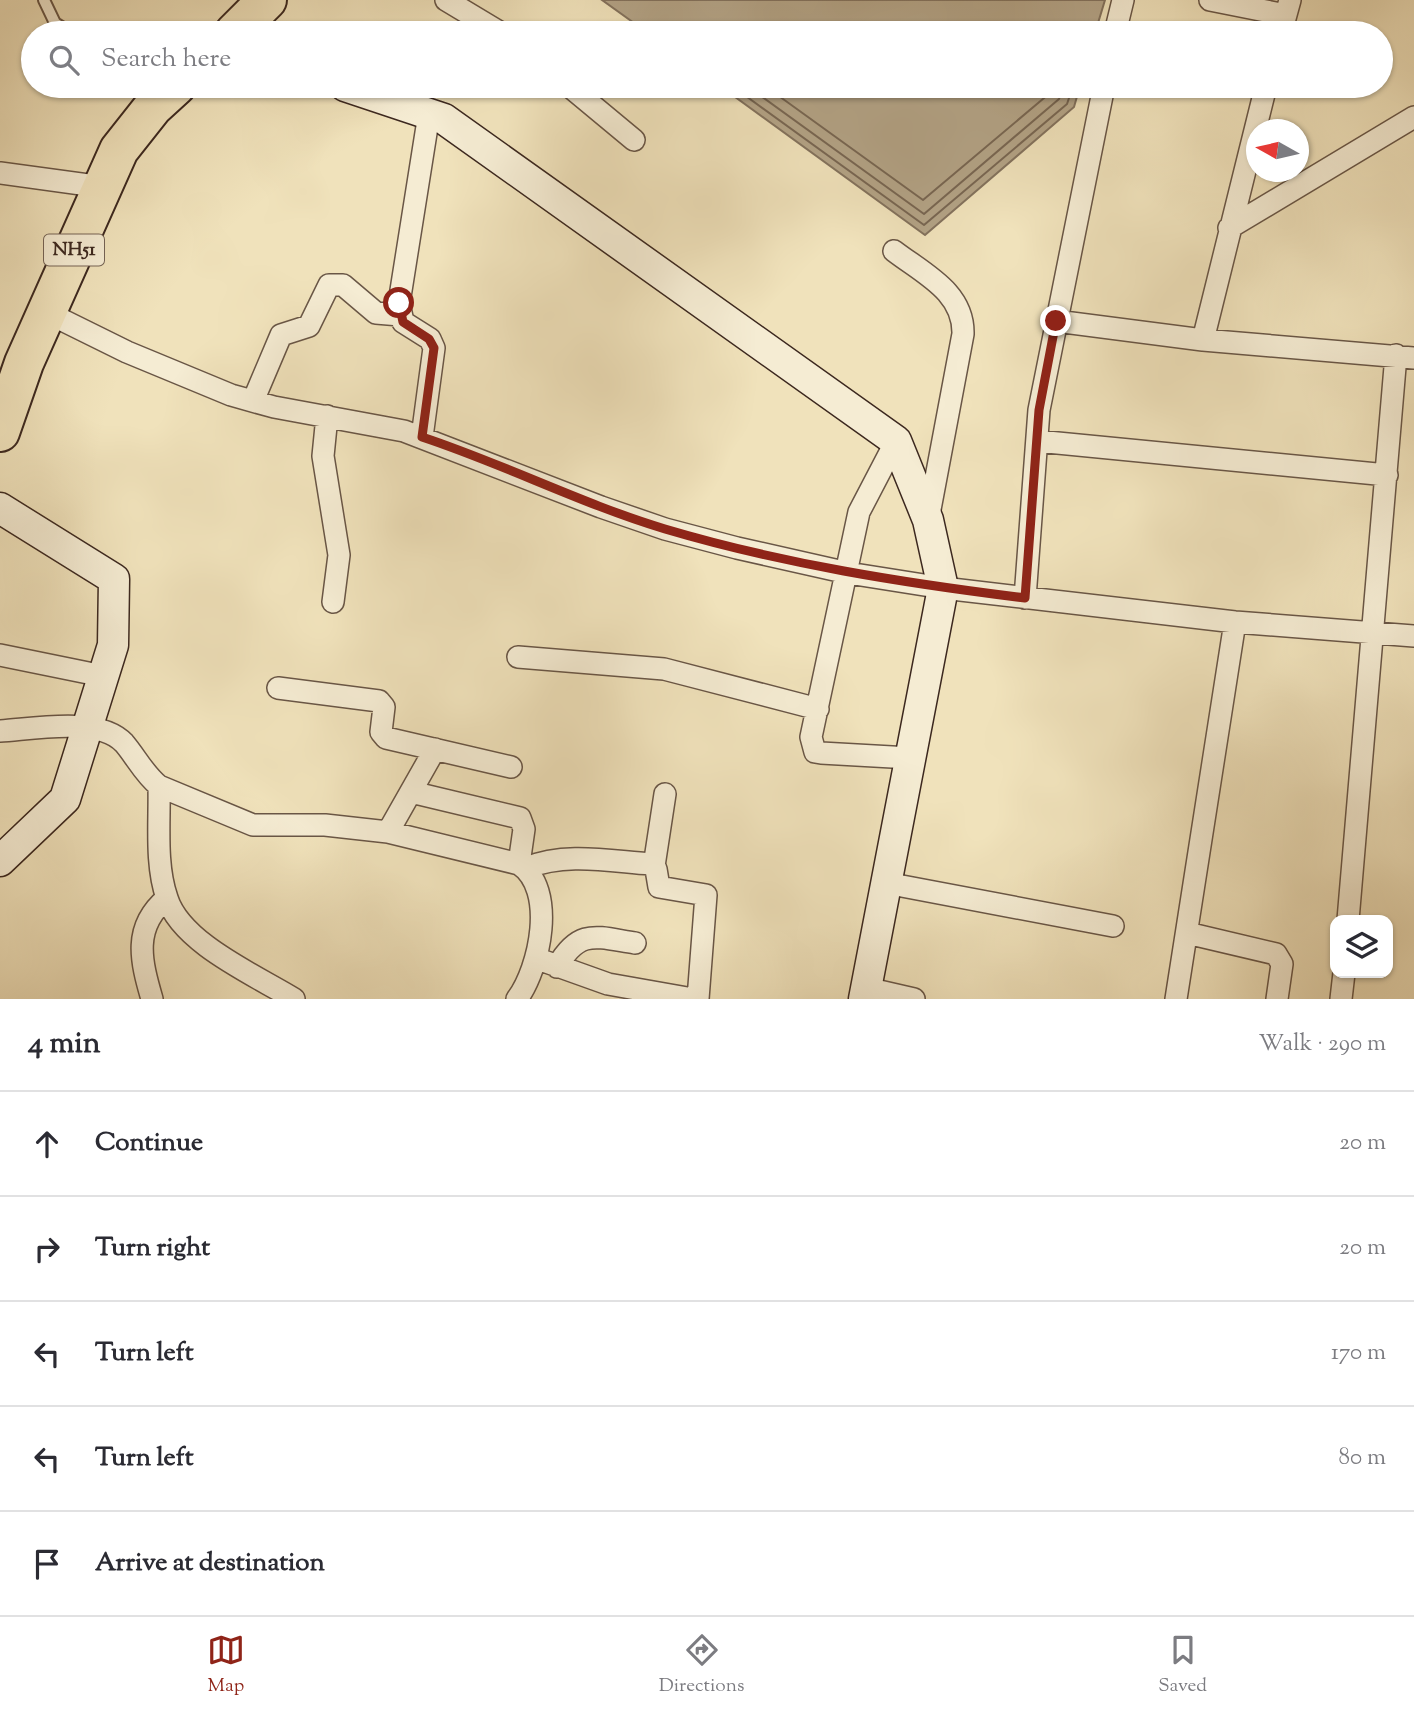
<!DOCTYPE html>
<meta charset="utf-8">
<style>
:root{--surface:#fff;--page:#f7f7f7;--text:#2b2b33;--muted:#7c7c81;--line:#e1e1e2;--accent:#8f2418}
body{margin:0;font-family:"Sorts Mill Goudy",serif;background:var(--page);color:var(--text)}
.controls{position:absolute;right:21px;bottom:21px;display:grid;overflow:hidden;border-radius:14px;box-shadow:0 2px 5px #0004}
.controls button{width:63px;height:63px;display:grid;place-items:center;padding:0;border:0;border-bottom:2px solid var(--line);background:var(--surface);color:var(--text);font:35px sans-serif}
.compass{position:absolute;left:1246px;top:119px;width:63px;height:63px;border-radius:50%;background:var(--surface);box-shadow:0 2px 5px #0004;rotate:278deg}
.stop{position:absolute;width:21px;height:21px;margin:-16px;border:5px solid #8f2418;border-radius:50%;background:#fff}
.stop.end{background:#8f2418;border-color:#fff;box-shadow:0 2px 7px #0008}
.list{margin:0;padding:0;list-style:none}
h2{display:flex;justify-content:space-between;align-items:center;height:91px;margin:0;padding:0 28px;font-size:30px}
h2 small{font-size:23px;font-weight:400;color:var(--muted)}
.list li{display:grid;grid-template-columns:46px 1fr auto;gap:21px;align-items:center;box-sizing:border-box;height:105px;padding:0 28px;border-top:2px solid var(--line)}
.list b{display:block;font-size:26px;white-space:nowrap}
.list em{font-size:23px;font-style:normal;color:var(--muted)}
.icon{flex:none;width:38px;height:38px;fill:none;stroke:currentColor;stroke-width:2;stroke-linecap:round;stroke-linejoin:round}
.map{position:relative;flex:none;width:1414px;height:999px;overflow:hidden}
.search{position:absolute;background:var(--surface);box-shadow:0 2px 5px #0004;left:21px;right:21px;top:21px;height:77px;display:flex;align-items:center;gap:18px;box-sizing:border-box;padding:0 24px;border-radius:38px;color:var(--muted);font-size:26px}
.sheet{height:616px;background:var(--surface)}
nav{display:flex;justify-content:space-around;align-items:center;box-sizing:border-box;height:98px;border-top:2px solid var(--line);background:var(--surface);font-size:19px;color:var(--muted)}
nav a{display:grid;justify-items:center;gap:4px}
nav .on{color:var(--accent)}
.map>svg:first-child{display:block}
</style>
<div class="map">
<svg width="1414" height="999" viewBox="0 0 1414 999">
<rect width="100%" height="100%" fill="#f0e2bb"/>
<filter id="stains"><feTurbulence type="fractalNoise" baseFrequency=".00286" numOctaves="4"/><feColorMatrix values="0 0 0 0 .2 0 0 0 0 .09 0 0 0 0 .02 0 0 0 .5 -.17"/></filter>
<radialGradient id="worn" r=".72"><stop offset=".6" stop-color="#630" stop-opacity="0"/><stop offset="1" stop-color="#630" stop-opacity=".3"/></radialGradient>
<path fill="#b3a386" stroke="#83725d" stroke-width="2" d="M602 0H1105L1095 33H648Z
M720 86H1080L1074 107 925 235Z"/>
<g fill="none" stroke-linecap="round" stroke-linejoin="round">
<path stroke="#786652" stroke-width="2" d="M732 86 924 225 1067 104 1073 86
M747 86 924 214 1059 99 1064 86
M765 86 923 200 1050 93 1053 86"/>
<g stroke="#695646" stroke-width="14">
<path id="lane" d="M44 0 55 23 71 33"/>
</g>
<g stroke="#695646" stroke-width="24">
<path id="street" d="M446 0 501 33
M1210 0 1286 15
M1115 33 1123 0
M1281 33 1290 0
M569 86 634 140
M0 173 103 187
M1229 228 1414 117
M894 251C924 274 964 292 963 334L928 520
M46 312 127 352 231 395 274 407 404 431 601 507 665 529 737 548 848 573 943 588 1235 622 1414 636
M1056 321 1203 340 1414 358
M1203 340 1266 86
M253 401 281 335 309 326 329 285H343L376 313 400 315
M327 416 323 456 339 555 333 602
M422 437 434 348 430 339 403 322 399 303 429 114
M896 441 859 512 811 737 815 752 821 753 910 758
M1037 441 1387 475
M1025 598 1039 410 1104 86
M0 655 103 676
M518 657 664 669 818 709
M278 688 379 701 384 707 381 732 386 738 511 767
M0 731C33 729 99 716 124 743 136 757 144 774 159 786L253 825H325L388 832 519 864C557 889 540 968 517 999
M159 786C160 821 155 864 167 898 181 943 255 975 294 999
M411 792 520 818 524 829 519 864
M388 832 435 749
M654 866 665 794
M526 868C566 852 608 861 650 864L656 869 659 887 706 895 698 999
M886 883 1113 926
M1348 920 1396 355
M1187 933 1276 954 1282 964 1277 999
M538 959 608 984 693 999
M557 967C579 928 596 937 635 943
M866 988 914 999
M152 999C141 961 132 927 167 898
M1176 999 1235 622
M1341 999 1344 973"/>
</g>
<g stroke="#3c281f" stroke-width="33">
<path id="secondary" d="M345 86 444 119 896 441 928 520 943 588 864 999
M0 508 114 579 113 645 65 799 0 861"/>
</g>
<g stroke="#3c281f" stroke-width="42">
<path id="highway" d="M234 33 267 0
M0 432 24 363 119 150 153 107 176 86"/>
</g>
<use href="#lane" stroke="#f5ecd3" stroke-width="10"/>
<use href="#street" stroke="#f5ecd3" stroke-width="21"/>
<use href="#secondary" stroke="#f5ecd3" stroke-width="30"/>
<use href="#highway" stroke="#f0e2bb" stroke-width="38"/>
</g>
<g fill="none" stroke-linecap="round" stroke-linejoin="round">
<path stroke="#8f2418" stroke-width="9" d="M399 303 403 322 429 339 434 348 422 437C504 464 582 504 665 529 783 564 904 583 1025 598L1039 410 1056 321"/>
</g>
<g text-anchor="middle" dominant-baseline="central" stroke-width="5" stroke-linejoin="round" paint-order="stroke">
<rect fill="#f5ecd3" stroke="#746355" stroke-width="2" x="44" y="234.5" width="60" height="31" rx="5"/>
<g font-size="19" font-weight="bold" fill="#3c281f">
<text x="74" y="250">NH51</text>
</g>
</g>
<rect width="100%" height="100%" filter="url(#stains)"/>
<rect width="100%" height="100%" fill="url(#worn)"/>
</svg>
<div class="controls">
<button><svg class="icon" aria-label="layers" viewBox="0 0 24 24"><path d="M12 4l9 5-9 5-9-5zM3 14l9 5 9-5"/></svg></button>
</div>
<svg class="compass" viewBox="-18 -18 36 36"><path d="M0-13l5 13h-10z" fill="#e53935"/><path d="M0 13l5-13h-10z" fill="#7c7c81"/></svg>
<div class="stop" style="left:399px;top:303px"></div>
<div class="stop end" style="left:1056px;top:321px"></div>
<div class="search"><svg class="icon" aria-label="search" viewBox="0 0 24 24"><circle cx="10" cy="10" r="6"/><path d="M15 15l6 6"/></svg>Search here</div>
</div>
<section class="sheet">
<h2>4 min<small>Walk · 290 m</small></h2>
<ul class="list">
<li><svg class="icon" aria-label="ahead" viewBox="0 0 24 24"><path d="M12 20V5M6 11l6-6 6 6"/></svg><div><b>Continue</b></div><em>20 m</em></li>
<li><svg class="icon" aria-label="right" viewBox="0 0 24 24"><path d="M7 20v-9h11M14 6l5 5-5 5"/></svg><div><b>Turn right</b></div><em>20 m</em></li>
<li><svg class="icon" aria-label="left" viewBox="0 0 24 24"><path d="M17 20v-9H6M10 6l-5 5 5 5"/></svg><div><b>Turn left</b></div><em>170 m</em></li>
<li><svg class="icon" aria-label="left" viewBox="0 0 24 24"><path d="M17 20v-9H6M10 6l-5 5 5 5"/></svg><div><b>Turn left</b></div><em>80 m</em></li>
<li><svg class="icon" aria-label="arrive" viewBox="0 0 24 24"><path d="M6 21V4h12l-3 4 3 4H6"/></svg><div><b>Arrive at destination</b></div></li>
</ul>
</section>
<nav>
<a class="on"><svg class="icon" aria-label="map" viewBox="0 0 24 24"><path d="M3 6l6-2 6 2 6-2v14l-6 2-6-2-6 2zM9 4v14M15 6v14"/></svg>Map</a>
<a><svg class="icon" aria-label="directions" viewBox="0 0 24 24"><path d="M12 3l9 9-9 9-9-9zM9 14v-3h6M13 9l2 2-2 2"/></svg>Directions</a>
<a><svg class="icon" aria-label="saved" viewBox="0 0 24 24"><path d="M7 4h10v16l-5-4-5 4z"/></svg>Saved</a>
</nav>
